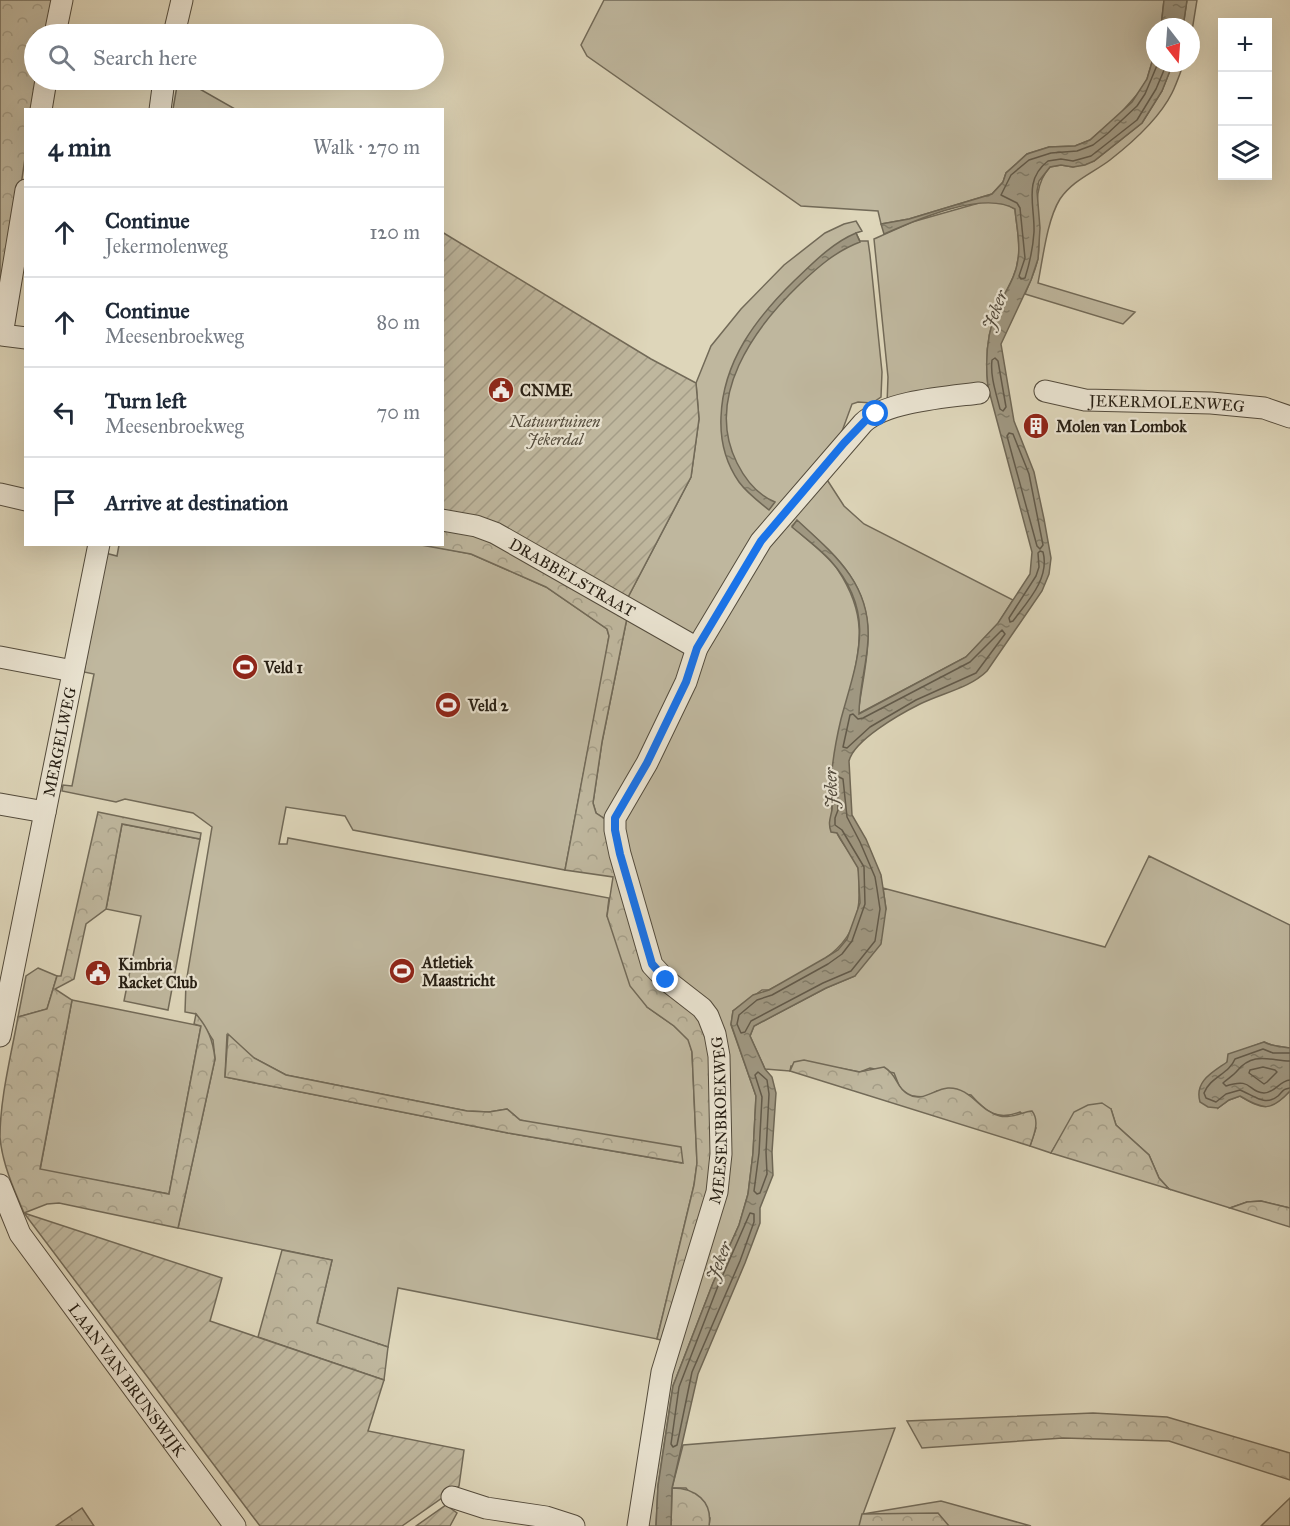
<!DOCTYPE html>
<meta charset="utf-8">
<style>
:root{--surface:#fff;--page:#f6f6f7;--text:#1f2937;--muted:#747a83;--line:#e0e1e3}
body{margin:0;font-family:"IM FELL Great Primer",serif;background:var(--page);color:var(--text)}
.controls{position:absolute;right:18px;top:18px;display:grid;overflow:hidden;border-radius:0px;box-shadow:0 6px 24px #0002}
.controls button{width:54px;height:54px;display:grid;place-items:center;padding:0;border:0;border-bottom:2px solid var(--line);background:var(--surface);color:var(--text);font:30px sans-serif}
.compass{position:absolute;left:1146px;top:18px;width:54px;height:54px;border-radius:50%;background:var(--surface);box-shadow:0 6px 24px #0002;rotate:163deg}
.stop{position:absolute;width:18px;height:18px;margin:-14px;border:4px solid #1a73e8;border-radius:50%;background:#fff}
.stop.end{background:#1a73e8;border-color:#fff;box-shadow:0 2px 6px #0008}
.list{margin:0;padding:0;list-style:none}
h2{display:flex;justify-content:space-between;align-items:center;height:78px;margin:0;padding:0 24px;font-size:26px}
h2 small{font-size:20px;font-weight:400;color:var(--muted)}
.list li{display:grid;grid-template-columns:39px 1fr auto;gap:18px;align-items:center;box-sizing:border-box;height:90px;padding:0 24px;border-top:2px solid var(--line)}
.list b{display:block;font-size:22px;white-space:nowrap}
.list p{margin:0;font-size:20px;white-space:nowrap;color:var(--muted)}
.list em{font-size:20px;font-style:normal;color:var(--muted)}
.icon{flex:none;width:33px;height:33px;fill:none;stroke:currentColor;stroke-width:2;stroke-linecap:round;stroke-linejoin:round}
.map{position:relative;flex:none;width:1290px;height:1526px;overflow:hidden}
.search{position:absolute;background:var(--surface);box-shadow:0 6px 24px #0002;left:24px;top:24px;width:420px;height:66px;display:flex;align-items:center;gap:15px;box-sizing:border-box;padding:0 21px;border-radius:33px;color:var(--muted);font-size:22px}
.panel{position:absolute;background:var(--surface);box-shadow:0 6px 24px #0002;left:24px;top:108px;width:420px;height:438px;border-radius:0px}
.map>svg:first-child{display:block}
</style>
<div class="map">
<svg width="1290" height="1526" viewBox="0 0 1290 1526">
<defs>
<pattern id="forest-crowns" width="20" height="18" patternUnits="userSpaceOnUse" patternTransform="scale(1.5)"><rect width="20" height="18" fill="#bfb79e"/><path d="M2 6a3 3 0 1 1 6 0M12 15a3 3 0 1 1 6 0" fill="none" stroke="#a49d87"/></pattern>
<pattern id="garden-furrows" width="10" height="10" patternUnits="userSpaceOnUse" patternTransform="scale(1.5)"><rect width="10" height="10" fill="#bfb79e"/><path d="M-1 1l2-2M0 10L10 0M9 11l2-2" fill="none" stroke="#a49d87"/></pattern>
<pattern id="water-ripples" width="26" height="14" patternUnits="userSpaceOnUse" patternTransform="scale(1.5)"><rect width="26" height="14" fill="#9f9781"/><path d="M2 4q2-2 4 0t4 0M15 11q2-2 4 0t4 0" fill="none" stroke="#817b68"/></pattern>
</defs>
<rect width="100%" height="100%" fill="#ded6ba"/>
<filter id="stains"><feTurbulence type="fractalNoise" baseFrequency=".00333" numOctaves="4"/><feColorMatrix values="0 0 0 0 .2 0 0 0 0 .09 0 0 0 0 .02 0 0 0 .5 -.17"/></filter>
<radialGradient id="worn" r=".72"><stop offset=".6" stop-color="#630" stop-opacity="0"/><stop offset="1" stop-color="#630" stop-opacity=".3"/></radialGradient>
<path fill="#bfb79e" stroke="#726a58" stroke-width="1.5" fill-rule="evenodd" d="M604 0H1164L1161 27H1155V52L1147 79 1141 90 1118 116 1090 140 1075 146 1049 147 1027 154 1006 173 1003 182 992 194 909 219 881 224 878 211 801 206 587 56 581 45Z
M1187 0H1197L1191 37V27H1183Z
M1173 63H1184C1180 73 1177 83 1172 93 1159 119 1133 142 1110 160 1093 173 1073 180 1060 199 1047 220 1043 258 1038 283L1135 312 1123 324 1025 294C1030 282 1036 270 1038 258 1043 226 1027 192 1050 167L1061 165 1073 167 1094 161 1142 123 1162 91Z
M178 80H184L235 109H173Z
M986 201 1007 204 1015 209C1016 224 1021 244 1018 259 1016 278 1004 293 997 310 986 335 985 360 988 387L946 392 887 405 888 377 874 239 912 222Z
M856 221 862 231 856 233 860 241H868L870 255 882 372 881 397 872 403 858 402 852 404 837 445 705 627 692 635 626 601 691 477 699 419 696 383 711 346 741 309 784 265 825 233 844 224Z
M824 475 844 506 864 524 1013 600 998 624 966 657 858 714C861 689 867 665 868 640 870 583 835 555 797 521L792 526C807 541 826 553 838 570 869 617 860 647 849 697 842 729 837 760 830 792 831 805 832 820 837 833 842 845 855 856 858 868 860 875 859 885 859 892 861 950 812 967 769 990H762L733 1011 731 1025 756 1096 753 1153 748 1194 739 1225 713 1283 673 1386 658 1486 656 1526H641L725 1098 659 967 621 817 750 564Z
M421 544 471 554 546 587 607 629 609 636 605 661 565 870 353 830 345 816 286 807 279 844H287L288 838 609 898 607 916 647 1007 674 1026 689 1040 692 1052 697 1163 694 1185 657 1339 398 1288 388 1347 317 1324 332 1260 178 1228 215 1059 213 1040 196 1014 185 1012 186 983 212 827 193 813 125 799 116 802 62 791 63 785 72 786 94 674 84 672 105 553 117 556 119 545ZM227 1035 254 1058 286 1075 467 1111 489 1112 507 1109 520 1120 682 1163 508 1133 225 1077Z
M628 613 681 647 685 655 684 665 611 823 596 813 593 803 602 742Z
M122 824 200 839 168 1010 124 1001 141 916 106 909Z
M1149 856 1290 925V1048C1280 1046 1273 1047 1264 1042L1231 1054 1227 1062 1218 1108 1229 1100 1240 1096C1262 1109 1271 1111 1290 1091V1208L1261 1201 1247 1202 1230 1208 1169 1189 1159 1178 1149 1155 1116 1125 1111 1109 1063 1134 1051 1153 1030 1146 1036 1128 1020 1112C997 1121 986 1112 971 1095L937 1091 925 1097 910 1096 900 1088 894 1073 870 1068 860 1072 839 1068 791 1066 790 1071 765 1069 750 1036 754 1026 826 988 855 976 886 909 883 888 1105 947Z
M38 968 57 976 47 1009 18 1017 26 976Z
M72 1000 201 1026 169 1194 40 1170Z
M895 1428 863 1514 941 1501 1031 1526H709L710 1518 686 1488H672L683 1445Z
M1290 1498V1526H1261Z"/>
<path fill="url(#forest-crowns)" stroke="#726a58" stroke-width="1.5" d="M0 0H52L46 34H34V80H37L33 109 26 110 25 158 0 330Z
M443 524 462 528 628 613 602 742 593 803 596 813 611 823 645 960 696 1008 712 1035 716 1168 668 1342 657 1339 694 1185 697 1163 692 1052 688 1040 674 1026 647 1007 630 986 607 916 613 877 565 870 609 636 607 629 546 587 471 554 421 545 442 544Z
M98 812 201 833 200 839 122 824 106 909 86 924 74 979 55 989 72 1000 40 1169 169 1194 201 1026 194 1024 196 1014C208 1028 213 1040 215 1059L178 1228 59 1203 47 1204 24 1213C14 1190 2 1163 0 1137 0 1098 11 1056 18 1017L47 1009 57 976H61Z
M228 1034 254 1058 286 1075 467 1111 489 1112 507 1109 520 1120 681 1147 683 1163 508 1133 225 1077Z
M804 1060 859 1072 884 1067C899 1076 895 1087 908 1094 922 1103 934 1089 948 1088 971 1087 980 1112 1000 1116 1010 1119 1022 1112 1032 1111 1040 1121 1034 1135 1030 1146L790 1071 794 1062Z
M1102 1103 1111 1109 1116 1125 1149 1155 1159 1178 1169 1189 1051 1153 1074 1112 1088 1105Z
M1261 1201 1290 1208V1227L1230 1208 1247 1202Z
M282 1250 332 1260 317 1323 388 1347 384 1380 258 1337Z
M1093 1413 1167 1417 1290 1453V1480L1169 1441 1063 1438 922 1448 907 1421Z
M672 1488C695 1488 713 1501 709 1526H671Z
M82 1508 94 1526H56Z
M938 1513 949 1526H859L862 1514Z"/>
<path fill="url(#garden-furrows)" stroke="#726a58" stroke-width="1.5" d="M442 232 651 359 696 383 699 419 691 477 626 601 443 515Z
M24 1213 222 1278 210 1321 384 1380 368 1431 464 1450 459 1486 402 1526H260Z
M446 1505 457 1513 450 1526H416Z"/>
<path fill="url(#water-ripples)" stroke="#6f6755" stroke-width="1.5" d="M1164 0H1187L1183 27H1161Z
M1155 52V63H1173L1162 91 1142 123 1094 161 1085 165 1073 167 1061 165 1050 167 1039 181 1037 191 1040 228 1038 259 1031 280 1001 344 1014 421 1034 472 1044 519 1051 558 1049 574 1042 591 987 671C970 688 942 693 920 704 900 714 854 740 849 761L852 815 866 839 881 875 883 888 886 909 881 944 855 976 826 988 754 1026 750 1036 765 1069 772 1077 776 1093 772 1152 773 1175 760 1208V1223L745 1263 698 1374 672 1488 671 1526H656L658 1486 673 1386 713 1283 739 1225 748 1194 753 1153 756 1096 731 1024 733 1011 753 995 769 990 825 958 838 950 847 939 860 903 858 868 837 833 831 832C828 823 830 819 832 810 833 802 831 791 831 783 832 762 836 740 841 719 857 660 878 613 830 560 819 548 804 537 792 527L797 520C834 554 871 584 868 639 867 664 859 689 859 714L966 657 998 623 1030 574 1032 552 988 387C985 360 986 335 997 310 1004 293 1016 278 1018 259 1021 244 1016 224 1015 209 983 190 916 220 884 234L881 224 909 219 992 194 1003 182 1006 173 1027 154 1049 147 1075 146 1090 140 1132 102 1147 79Z
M856 233 860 242C836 251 818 267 800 284 754 328 704 397 737 463 745 479 758 495 775 502L769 510C758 501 747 493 739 482 725 462 720 440 721 417 723 361 756 318 795 280 813 263 832 243 856 233Z
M1264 1042C1273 1047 1280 1046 1290 1048V1091C1271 1112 1263 1110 1240 1096L1229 1100 1218 1108 1208 1107 1200 1102C1194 1081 1213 1072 1227 1062L1228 1054Z"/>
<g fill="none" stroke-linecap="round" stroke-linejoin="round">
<path stroke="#625a4a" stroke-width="1.5" d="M1158 63 1145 94 1137 106 1107 134 1093 145 1077 151 1051 153 1029 160 1011 175 1001 195 1017 203 1020 208 1025 258 1019 276 1021 279 1025 278C1030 262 1033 248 1034 232 1035 206 1023 180 1048 161L1061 159 1073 161 1091 156 1137 120 1156 89 1167 63
M995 358 998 361 1006 407 1003 411 1000 409C996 393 990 376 992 360Z
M1009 433 1013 434 1029 474 1043 545 1040 549 1037 546 1007 436Z
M1040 551 1043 552C1050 578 1028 601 1013 621L1010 622 1009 618 1036 576 1039 567 1038 553Z
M1002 630 1005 634 976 673 916 700 870 727 847 748 843 747 850 715 853 714 858 719 863 718 970 662Z
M839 777 843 779 847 817 860 842 875 877 877 889 880 909 875 941 851 971 823 983 751 1021 745 1032 741 1033 737 1024 739 1015 757 1000 772 995 828 964 842 954 852 941 865 904 864 867 842 830 835 825V818L838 810 837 779Z
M1290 1053H1273L1263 1049 1235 1059C1229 1074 1210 1077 1204 1093L1206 1098 1216 1102 1226 1094 1240 1090C1253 1095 1265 1107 1278 1096 1283 1091 1283 1089 1290 1088
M1290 1061C1268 1060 1253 1052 1237 1071 1233 1076 1227 1079 1223 1083L1226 1086C1253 1077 1247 1092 1264 1093 1275 1093 1279 1081 1290 1080
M1263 1067 1275 1070 1277 1072 1267 1082 1264 1084 1249 1073 1250 1070Z
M758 1072 767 1080 769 1094 766 1152 767 1174 760 1193 757 1194 754 1191 759 1153 762 1097 755 1075Z
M750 1213 754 1214V1222L740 1261 692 1372 677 1445 673 1447 671 1444 679 1387 718 1286Z"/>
<g stroke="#544c3d" stroke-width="23">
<g id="minor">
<path d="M55 34 62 0"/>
<path d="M174 34 182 0"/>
<path d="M41 110 46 80"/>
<path d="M160 110 164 80"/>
<path d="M26 190 2 335 26 338"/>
<path id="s1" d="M1045 391 1085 400 1211 403 1264 408 1290 417"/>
<path d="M0 494 26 500"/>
<path id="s2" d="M442 520 476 526 495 533 697 648"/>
<path d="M0 657 73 671"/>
<path d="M0 804 45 812"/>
<path id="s3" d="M0 1036 99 544"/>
<path id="s4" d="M0 1185 20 1234 235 1526"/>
<path d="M452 1497 486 1508 546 1517 574 1526"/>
<path id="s5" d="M638 1526 662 1372 717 1192 721 1154 719 1056 715 1034 708 1016 702 1008 666 980 652 965 620 854 615 830V818L647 763 686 682 697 648 761 541 863 423C886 401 948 397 979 393"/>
</g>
</g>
<use href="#minor" stroke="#eae4d2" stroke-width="21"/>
</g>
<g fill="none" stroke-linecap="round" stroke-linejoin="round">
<path stroke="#1a73e8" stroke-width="8" d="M666 980 652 964 620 854 615 830V818L647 763 686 682 697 648 761 541 844 443 866 420 876 414"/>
</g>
<defs>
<g id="civic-disc" transform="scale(1.35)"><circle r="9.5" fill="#8f2418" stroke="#eae4d2"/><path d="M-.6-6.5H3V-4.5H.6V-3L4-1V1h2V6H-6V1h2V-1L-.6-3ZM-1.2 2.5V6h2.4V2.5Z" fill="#fff"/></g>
<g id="building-disc" transform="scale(1.35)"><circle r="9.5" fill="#8f2418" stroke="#eae4d2"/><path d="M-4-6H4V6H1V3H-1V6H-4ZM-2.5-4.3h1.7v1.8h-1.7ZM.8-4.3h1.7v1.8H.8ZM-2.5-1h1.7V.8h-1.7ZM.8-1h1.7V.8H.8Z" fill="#fff"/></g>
<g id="stadium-disc" transform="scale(1.35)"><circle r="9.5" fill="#8f2418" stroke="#eae4d2"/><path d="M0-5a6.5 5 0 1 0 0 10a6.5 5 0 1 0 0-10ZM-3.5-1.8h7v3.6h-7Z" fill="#fff"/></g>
</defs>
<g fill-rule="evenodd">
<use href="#civic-disc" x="501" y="390"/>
<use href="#building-disc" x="1036" y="426"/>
<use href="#stadium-disc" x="245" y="667"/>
<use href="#stadium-disc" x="448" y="705"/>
<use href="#stadium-disc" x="402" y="971"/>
<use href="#civic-disc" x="98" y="973"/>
</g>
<g text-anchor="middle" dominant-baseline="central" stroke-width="4.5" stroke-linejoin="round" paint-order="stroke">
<g font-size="16" font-weight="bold" fill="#261e13" stroke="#eae4d2" text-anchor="start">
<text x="520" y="390">CNME</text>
<text x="1056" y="426">Molen van Lombok</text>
<text x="264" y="667">Veld 1</text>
<text x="468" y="705">Veld 2</text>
<text x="422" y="962">Atletiek<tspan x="422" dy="18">Maastricht</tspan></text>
<text x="118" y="964">Kimbria<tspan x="118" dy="18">Racket Club</tspan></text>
</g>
<g font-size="16" fill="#261e13" stroke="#eae4d2">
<text stroke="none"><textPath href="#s1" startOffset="123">JEKERMOLENWEG</textPath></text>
<text stroke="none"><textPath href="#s2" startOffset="144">DRABBELSTRAAT</textPath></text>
<text stroke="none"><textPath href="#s3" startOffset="300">MERGELWEG</textPath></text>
<text stroke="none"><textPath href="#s5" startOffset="416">MEESENBROEKWEG</textPath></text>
<text stroke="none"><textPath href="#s4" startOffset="234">LAAN VAN BRUNSWIJK</textPath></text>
</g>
<g font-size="16" font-style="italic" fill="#544c3d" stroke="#eae4d2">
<text x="555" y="421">Natuurtuinen<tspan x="555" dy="18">Jekerdal</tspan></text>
</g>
<g font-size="18" font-style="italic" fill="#50483a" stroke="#eae4d2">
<text transform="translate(995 310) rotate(-69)">Jeker</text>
<text transform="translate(831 788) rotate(-92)">Jeker</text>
<text transform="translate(719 1261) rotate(-68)">Jeker</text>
</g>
</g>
<rect width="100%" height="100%" filter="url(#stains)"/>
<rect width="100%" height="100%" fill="url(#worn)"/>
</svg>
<div class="controls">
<button>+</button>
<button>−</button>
<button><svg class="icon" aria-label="layers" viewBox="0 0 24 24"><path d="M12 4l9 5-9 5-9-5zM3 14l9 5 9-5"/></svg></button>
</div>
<svg class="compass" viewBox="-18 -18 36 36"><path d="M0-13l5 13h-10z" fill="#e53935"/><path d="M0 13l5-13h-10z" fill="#747a83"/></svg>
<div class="stop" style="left:876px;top:414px"></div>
<div class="stop end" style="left:666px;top:980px"></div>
<div class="search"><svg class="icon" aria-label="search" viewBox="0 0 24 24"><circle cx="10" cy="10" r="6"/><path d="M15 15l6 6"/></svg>Search here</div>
<section class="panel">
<h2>4 min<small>Walk · 270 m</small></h2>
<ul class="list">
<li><svg class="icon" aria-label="ahead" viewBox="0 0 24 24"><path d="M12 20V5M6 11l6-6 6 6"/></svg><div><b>Continue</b><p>Jekermolenweg</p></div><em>120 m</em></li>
<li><svg class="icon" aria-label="ahead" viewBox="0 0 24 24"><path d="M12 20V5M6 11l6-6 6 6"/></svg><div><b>Continue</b><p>Meesenbroekweg</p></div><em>80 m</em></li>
<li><svg class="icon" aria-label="left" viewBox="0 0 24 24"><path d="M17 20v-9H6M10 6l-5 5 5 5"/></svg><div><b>Turn left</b><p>Meesenbroekweg</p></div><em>70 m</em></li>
<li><svg class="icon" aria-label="arrive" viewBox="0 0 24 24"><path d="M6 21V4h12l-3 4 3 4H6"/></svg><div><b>Arrive at destination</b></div></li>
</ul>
</section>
</div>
